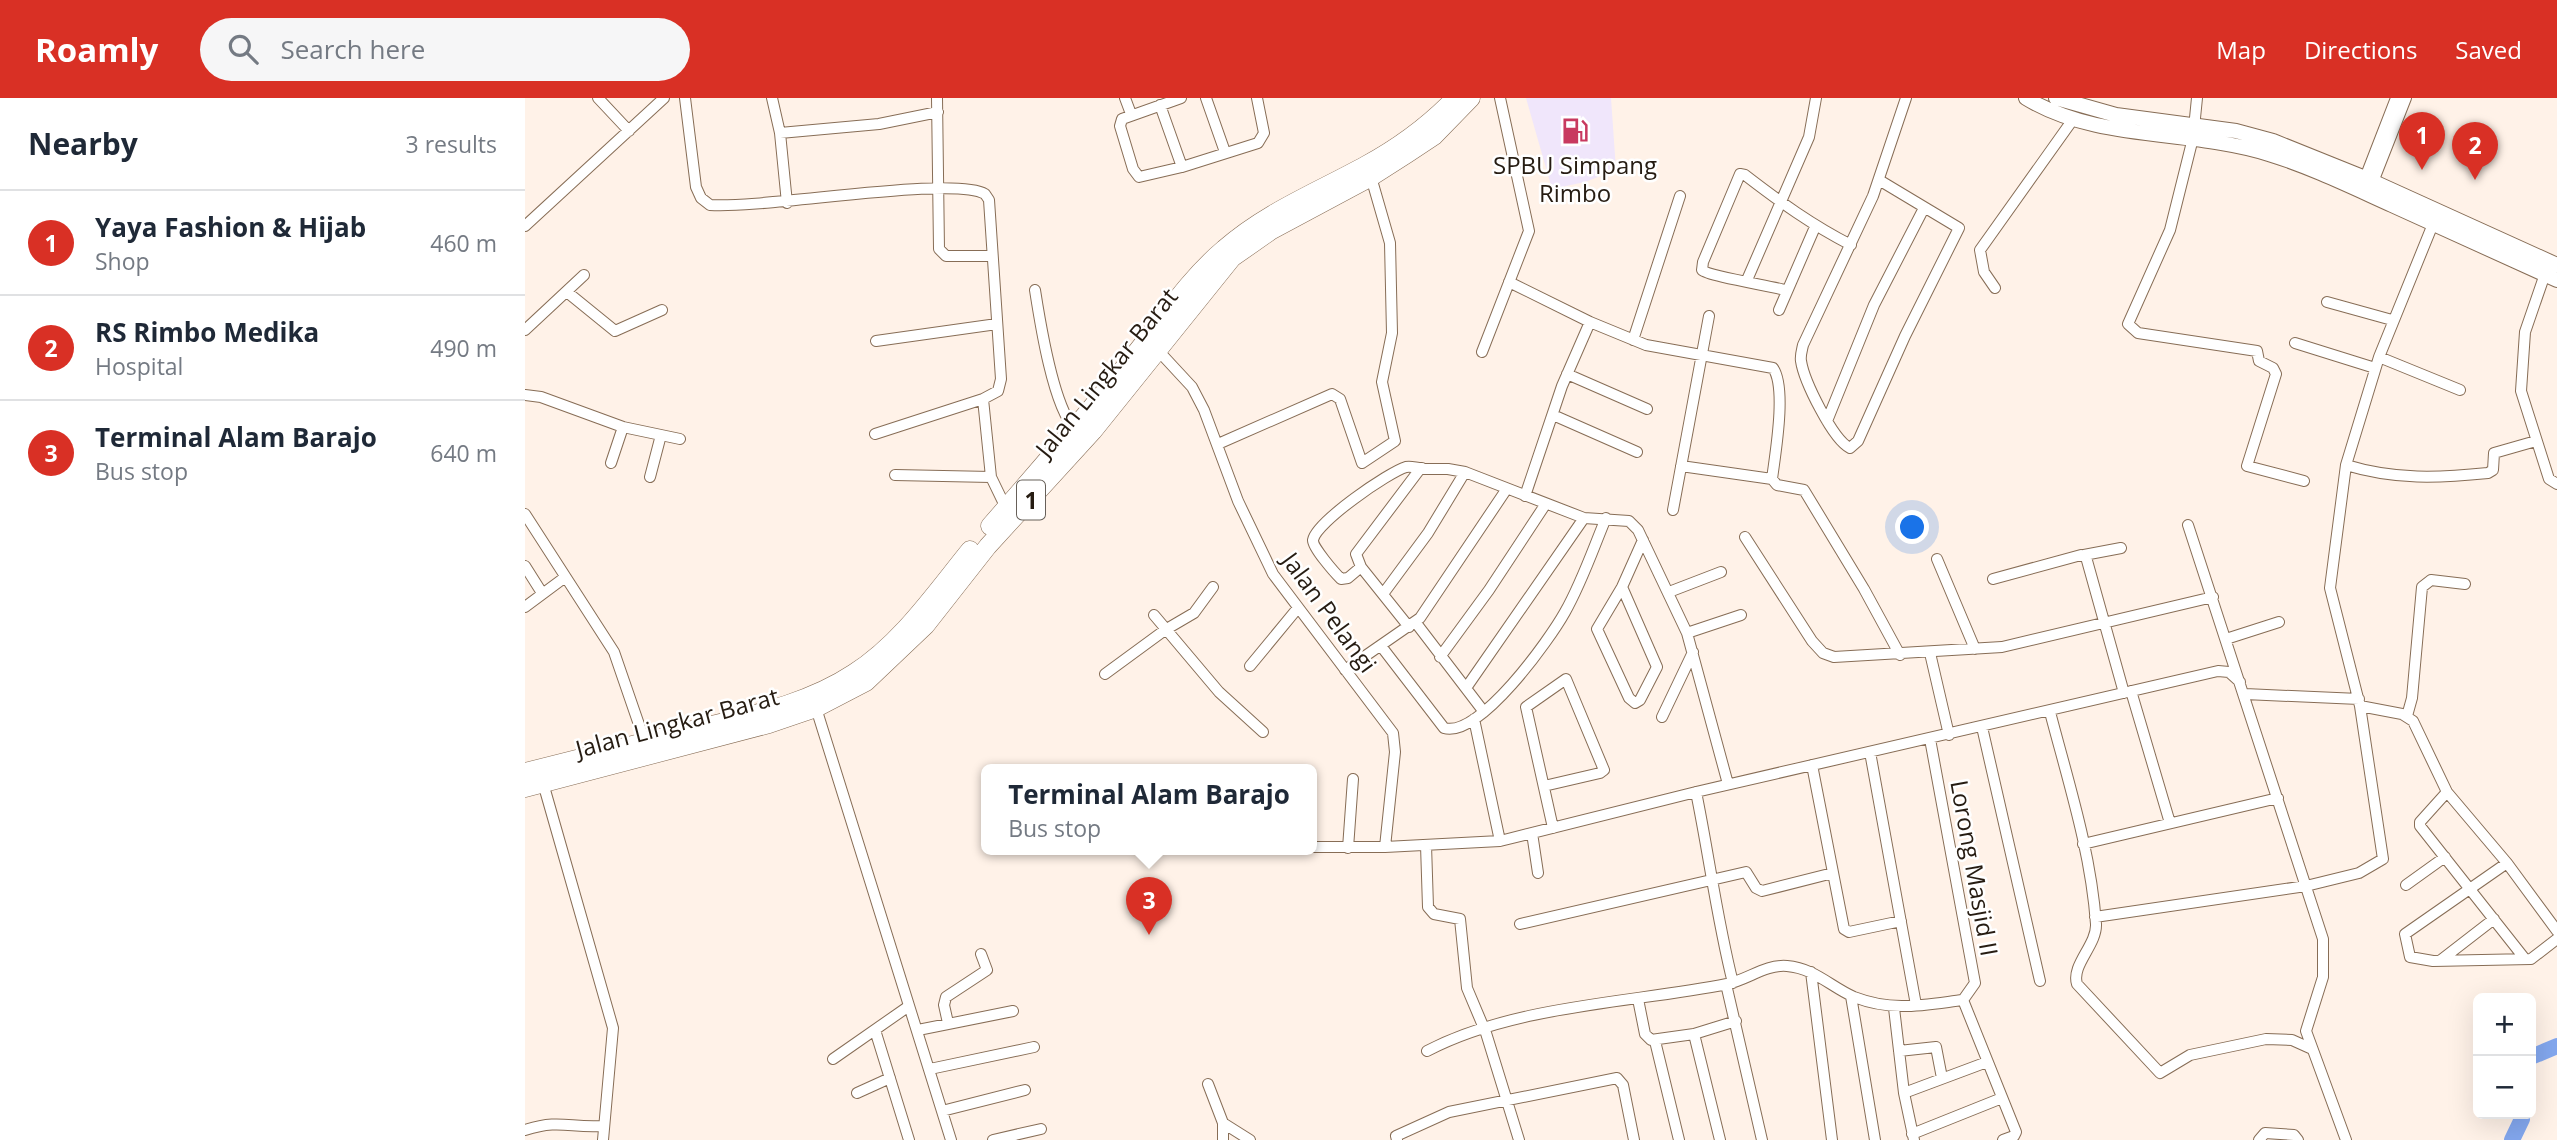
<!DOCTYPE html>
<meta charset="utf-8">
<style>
:root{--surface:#fff;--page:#f6f6f7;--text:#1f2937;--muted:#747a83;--line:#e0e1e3;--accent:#d93025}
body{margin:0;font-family:"Open Sans",sans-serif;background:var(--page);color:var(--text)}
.controls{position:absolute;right:21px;bottom:21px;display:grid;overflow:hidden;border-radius:10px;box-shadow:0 7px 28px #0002}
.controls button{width:63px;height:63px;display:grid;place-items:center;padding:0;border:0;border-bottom:2px solid var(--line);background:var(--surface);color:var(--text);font:35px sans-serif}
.you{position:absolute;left:1388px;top:430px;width:24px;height:24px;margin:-18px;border:5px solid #fff;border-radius:50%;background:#1a73e8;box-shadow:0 0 0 10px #1a73e833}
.badge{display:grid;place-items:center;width:46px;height:46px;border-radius:50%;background:var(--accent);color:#fff;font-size:23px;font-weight:700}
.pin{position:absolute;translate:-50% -58px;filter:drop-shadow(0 2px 4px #0008)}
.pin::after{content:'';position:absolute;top:37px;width:24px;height:21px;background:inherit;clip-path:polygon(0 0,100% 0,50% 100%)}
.popup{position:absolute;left:456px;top:666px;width:336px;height:91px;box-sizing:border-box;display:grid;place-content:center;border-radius:10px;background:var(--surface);filter:drop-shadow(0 2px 5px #0005);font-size:23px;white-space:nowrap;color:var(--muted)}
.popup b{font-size:26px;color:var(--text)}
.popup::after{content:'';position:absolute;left:50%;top:100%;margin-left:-14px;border:14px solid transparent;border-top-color:var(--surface)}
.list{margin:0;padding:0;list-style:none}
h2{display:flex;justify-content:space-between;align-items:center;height:91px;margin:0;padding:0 28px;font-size:30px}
h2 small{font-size:23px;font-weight:400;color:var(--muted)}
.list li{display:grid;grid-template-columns:46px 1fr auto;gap:21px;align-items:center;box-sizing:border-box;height:105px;padding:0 28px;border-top:2px solid var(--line)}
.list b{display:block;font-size:26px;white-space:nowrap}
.list p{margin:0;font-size:23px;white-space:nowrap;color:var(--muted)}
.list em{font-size:23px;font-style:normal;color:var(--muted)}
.icon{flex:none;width:38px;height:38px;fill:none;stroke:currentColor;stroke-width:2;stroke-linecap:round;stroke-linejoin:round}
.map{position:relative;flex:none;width:2032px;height:1042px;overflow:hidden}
header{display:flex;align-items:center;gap:42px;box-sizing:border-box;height:98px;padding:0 35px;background:var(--accent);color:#fff}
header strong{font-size:33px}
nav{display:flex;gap:38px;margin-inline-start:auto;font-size:24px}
.search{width:490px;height:63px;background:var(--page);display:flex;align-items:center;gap:18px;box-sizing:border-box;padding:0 24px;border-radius:38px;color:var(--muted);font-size:26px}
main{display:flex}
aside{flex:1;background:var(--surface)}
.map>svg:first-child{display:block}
</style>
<header>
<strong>Roamly</strong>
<div class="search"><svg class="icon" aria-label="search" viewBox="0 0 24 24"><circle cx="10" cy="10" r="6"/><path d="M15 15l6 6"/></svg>Search here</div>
<nav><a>Map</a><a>Directions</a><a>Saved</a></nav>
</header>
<main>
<aside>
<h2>Nearby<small>3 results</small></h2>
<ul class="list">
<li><span class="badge">1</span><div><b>Yaya Fashion &amp; Hijab</b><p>Shop</p></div><em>460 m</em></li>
<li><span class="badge">2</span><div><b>RS Rimbo Medika</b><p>Hospital</p></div><em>490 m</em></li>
<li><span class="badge">3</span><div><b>Terminal Alam Barajo</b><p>Bus stop</p></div><em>640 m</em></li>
</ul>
</aside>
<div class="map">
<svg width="2032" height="1042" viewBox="0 0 2032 1042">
<rect width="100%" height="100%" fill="#fff2e8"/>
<path fill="#f0e6fb" d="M1001 0H1086L1091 72 1060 84 1027 91Z"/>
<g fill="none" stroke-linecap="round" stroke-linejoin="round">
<path stroke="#83a7ee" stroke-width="16" d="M2006 959 2032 948
M1987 1042 1997 1021 1994 1016"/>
<g stroke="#876d56" stroke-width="12">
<path id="minor" d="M73 0 104 33
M160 0 171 89 176 100 185 107C239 111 429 77 460 96L464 102 476 281 473 293 458 301 466 379 481 410
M247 0 255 35 262 105
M412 0 414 151 421 158H467
M600 0 606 16
M656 0 597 21 595 28 608 71 614 79 657 69 733 45 739 35 732 0
M681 0 700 54
M1672 0 1668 40 1645 132 1603 226 1613 235 1732 253 1734 263 1748 270 1751 276 1722 368 1779 383
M635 7 657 69
M255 35 354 26 413 14
M1840 80 1871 0
M1354 82 1434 130 1380 238 1333 343 1325 350C1308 342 1279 283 1276 263 1275 258 1277 252 1278 247L1348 98 1381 0
M1848 84 1881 0
M0 128 139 0
M2020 176 2000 234 1996 293 2024 381 2032 386
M1222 182 1284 39 1291 0
M984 184 1065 224 1121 247 1248 270C1262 290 1250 357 1247 381
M1470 190 1459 174 1455 152 1549 20
M510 192C515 224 528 309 550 331
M1260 192C1246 188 1183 178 1177 172L1178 164 1215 76 1220 77C1255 104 1287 127 1326 147
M42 194 90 233 137 212
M1802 204 1867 222
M1254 212 1290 129
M0 232 59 177
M1108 242 1155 98
M351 243 472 226
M1770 245 1850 270
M629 248 667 289 679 312 713 403 748 476 868 635 870 654 860 749
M957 254 1004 133 975 0
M1854 259 1935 292
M1042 276 1122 311
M0 297 16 299 98 329 155 341
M1028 317 1112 354
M1302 323 1349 207 1399 110
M350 336 458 301
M693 346 807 296 815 301 837 365 870 343 857 284 867 235 865 145 846 79
M86 365 98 329
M1821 367C1870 382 1914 380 1963 375L1968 372 1969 355 2011 343
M1156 368 1247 381 1252 387 1279 392 1339 491 1375 557
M370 377 466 379
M125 379 136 337
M1000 398 1037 288 1065 224
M1148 412 1184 218
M0 416 89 554 120 644
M1663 427 1798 841V879L1781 933 1821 1042
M1220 439 1287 543 1298 555 1309 559 1477 549 1688 499
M1559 457 1596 450
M1412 461 1450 551
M0 468 17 495
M836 469 823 480 816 481C810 475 787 449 788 442 791 424 864 374 881 369 886 368 892 370 897 370
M1468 481 1556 457 1561 459 1599 595
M1097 489 1132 569 1115 602 1110 605 1104 600 1072 531 1097 489 1118 442
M1144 494 1196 474
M858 496 903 435 940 374
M0 509 39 480
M629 517 694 594 738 634
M891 525 959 614
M884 529 836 469 831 456 895 371H923L940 374 1059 420 1104 423 1113 432 1162 535 1203 686
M1162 535 1216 517
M1701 541 1754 524
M856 548 919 630C954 641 1025 541 1040 514 1057 484 1068 451 1081 420
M1405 555 1424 637
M915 559 964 492 1020 407
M725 568 772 511
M820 572 895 520 981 392
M580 576 640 532 669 515 688 489
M941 590 1059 420
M1606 593 1645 725
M1720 596 1834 601
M1835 608 1877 616 1888 623 1922 694 1982 765 2032 833
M291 610 426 1042
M1525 614C1543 683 1566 754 1571 826 1572 847 1546 867 1552 886L1635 975 1665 957 1741 941 1767 942 1787 951
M1882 618 1887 600 1897 489 1906 482 1940 486
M1137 619 1168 554
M949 621 975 743
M1457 629 1515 883
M1405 641 1450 885 1438 902
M1345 654 1391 907
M1287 667 1319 831 1324 834 1376 823
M18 685 88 930 78 1042
M1019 688 1075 675 1079 672 1041 581 1001 609 1028 730
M1171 694C1184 757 1192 822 1208 885
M1922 694 1895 724V728L2000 861
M1007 735 1013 775
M1558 746 1753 700
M901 747 903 809 909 816 935 821 942 890 961 935 994 1042
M787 749H860L975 743 1171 694 1693 573 1704 574 1715 584
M823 750 828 681
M1982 765 1880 836 1885 859 1908 863 2006 861 2032 841
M1881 787 1920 759
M1570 819 1781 788 1834 775 1858 761 1835 608 1805 490 1821 367 1854 259 1908 126
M995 826 1221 774 1231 790 1237 793 1308 775
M1916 862 1969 821
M1286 874 1307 1042
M1201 886 1237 1042
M1326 898 1350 1042
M1113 901 1120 936 1126 942 1169 936 1211 923
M1438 902 1491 1034 1489 1038 1478 1042
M1369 910 1379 995 1389 1042
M423 925 419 907 421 899 462 872 456 856
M350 932 384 1042
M393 932 488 913
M1169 936 1195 1042
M1130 943 1154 1042
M902 953C990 907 1106 905 1202 886 1222 882 1241 866 1262 868 1289 870 1306 889 1329 899 1368 914 1398 907 1438 902
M1374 953 1411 949 1417 980
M308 961 384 908
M405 971 509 949
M683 986 698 1025V1042
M332 995 365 980
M1379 995 1462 964
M417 1013 500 992
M698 1025 725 1042
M0 1032C35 1021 44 1030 77 1028
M1387 1036 1477 1000
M468 1042 516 1031
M872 1042 871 1038 924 1014 1092 980 1098 987 1109 1042
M1734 1042 1740 1035 1769 1037 1773 1042"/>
</g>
<g stroke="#876d56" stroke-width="16">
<path id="major" d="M1501 0C1573 44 1665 31 1744 56 1786 69 1827 89 1867 107 1922 132 1977 157 2032 182
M1531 0 1591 17 1711 33 1748 43 1840 80 2032 167"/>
</g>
<g stroke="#876d56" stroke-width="19">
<path id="highway" d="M465 428C513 373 561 318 606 261 636 224 662 182 699 151 741 114 792 94 841 67 874 49 904 27 930 0
M0 674C58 659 117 645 175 630 227 617 284 605 329 575 376 545 410 495 445 452
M0 690 244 626 291 610 341 584 401 527 463 448 568 333 707 160 747 132 846 79 882 56 909 38 946 0"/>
</g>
<use href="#minor" stroke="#fff" stroke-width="10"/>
<use href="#major" stroke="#fff" stroke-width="14"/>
<use href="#highway" stroke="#fff" stroke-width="18"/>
</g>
<defs>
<g id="fuel-bare" transform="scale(2.1)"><path d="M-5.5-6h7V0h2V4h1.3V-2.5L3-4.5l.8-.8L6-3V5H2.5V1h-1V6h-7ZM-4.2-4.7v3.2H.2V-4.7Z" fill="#c8395f" stroke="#fff" stroke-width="2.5" paint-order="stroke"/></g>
</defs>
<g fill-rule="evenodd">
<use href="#fuel-bare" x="1050" y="33"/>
</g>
<g text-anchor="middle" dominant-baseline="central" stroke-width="5" stroke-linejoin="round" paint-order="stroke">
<rect fill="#fff" stroke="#676059" stroke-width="2" x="492" y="382.5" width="28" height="39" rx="5"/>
<g font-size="23" font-weight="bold" fill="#261c12">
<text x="506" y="402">1</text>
</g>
<g font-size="24" fill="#261c12" stroke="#fff">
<text x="1050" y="66">SPBU Simpang<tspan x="1050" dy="28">Rimbo</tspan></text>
</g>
<g font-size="24" fill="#261c12" stroke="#fff">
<text transform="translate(581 274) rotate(-51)">Jalan Lingkar Barat</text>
<text transform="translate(805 514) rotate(54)">Jalan Pelangi</text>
<text transform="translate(152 624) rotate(-15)">Jalan Lingkar Barat</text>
<text transform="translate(1450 770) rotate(80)">Lorong Masjid II</text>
</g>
</g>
</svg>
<div class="controls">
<button>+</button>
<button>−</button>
</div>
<div class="you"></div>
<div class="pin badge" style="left:1897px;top:72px">1</div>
<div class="pin badge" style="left:1950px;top:82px">2</div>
<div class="pin badge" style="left:624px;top:837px">3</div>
<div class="popup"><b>Terminal Alam Barajo</b>Bus stop</div>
</div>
</main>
